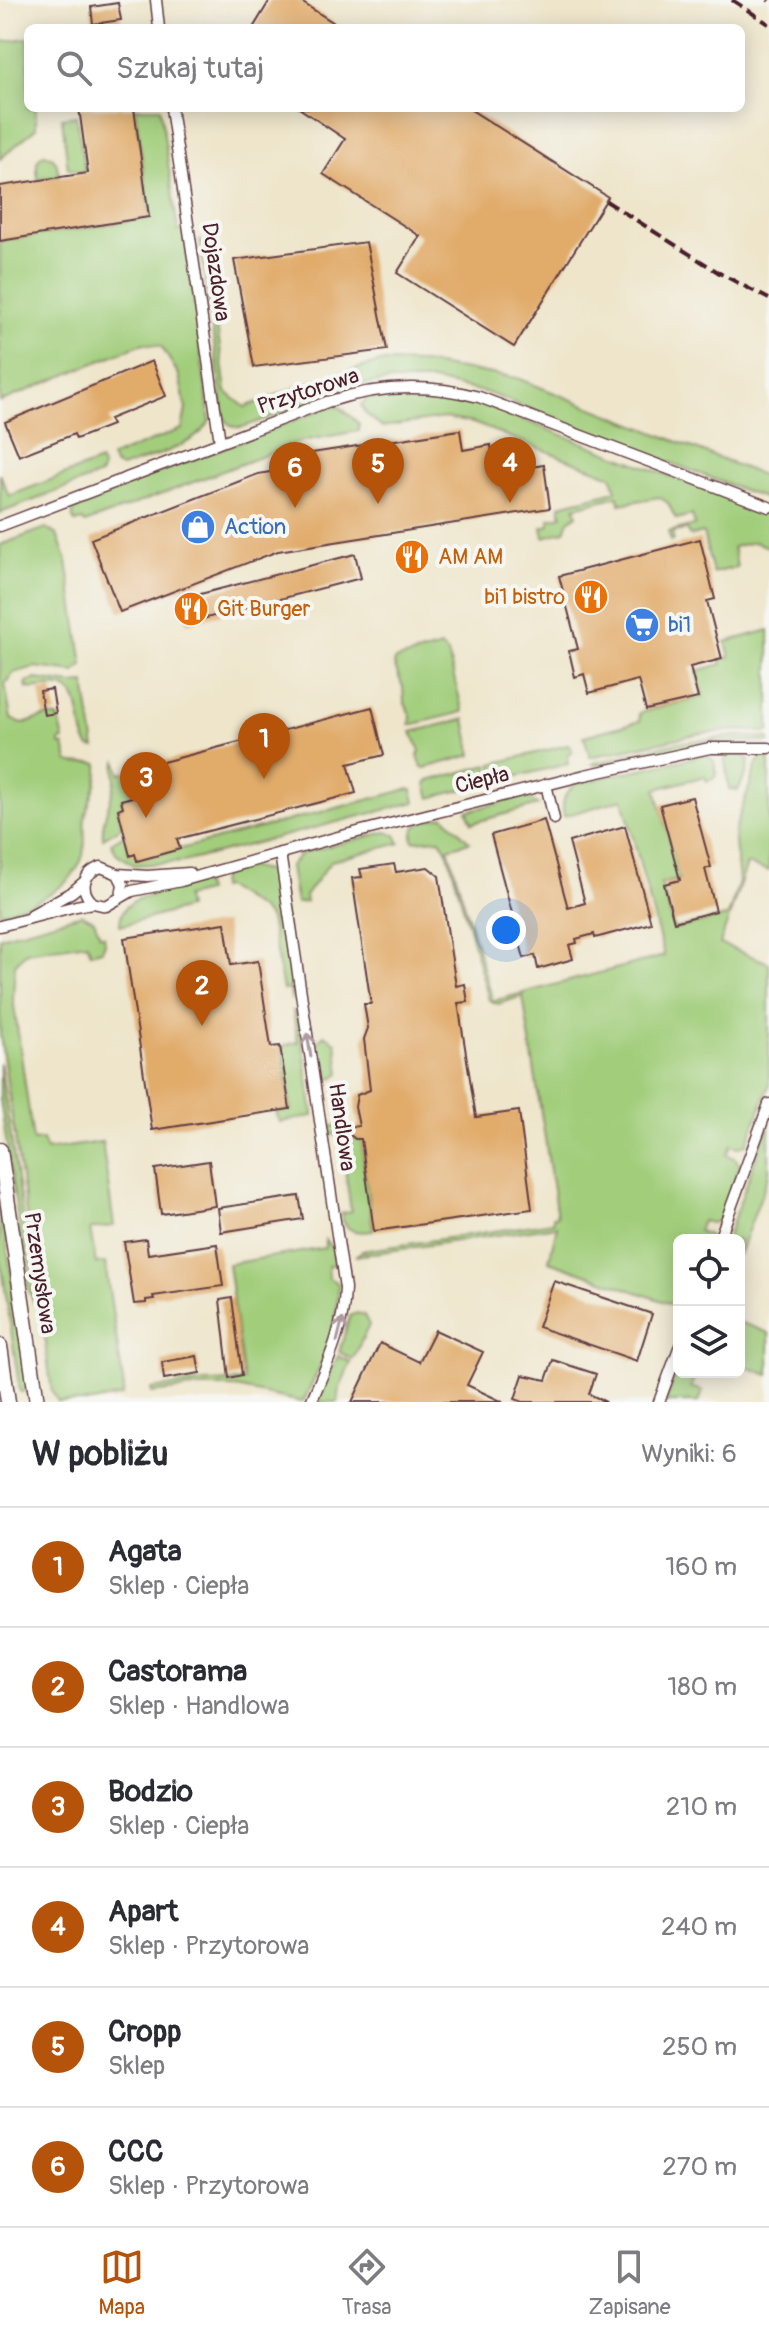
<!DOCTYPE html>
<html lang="pl">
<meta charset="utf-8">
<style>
:root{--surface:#fff;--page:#f2f2f3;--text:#2b2b33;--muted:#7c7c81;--line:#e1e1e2;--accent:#b45309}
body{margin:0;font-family:Pangolin,sans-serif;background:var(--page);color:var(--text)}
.controls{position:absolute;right:24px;bottom:24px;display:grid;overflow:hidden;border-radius:12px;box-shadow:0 4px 20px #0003}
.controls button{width:72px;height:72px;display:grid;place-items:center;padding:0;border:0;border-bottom:2px solid var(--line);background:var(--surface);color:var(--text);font:40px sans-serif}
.you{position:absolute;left:506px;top:930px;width:28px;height:28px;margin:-20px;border:6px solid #fff;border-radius:50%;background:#1a73e8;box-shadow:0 0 0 12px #1a73e833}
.badge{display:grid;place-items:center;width:52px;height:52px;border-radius:50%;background:var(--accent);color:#fff;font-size:26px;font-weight:700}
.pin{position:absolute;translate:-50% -66px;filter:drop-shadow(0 2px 4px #0008)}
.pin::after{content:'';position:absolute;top:42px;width:28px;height:24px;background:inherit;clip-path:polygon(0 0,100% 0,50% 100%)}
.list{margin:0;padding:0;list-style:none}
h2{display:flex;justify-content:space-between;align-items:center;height:104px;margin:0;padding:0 32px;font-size:34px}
h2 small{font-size:26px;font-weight:400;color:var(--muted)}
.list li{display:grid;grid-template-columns:52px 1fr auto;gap:24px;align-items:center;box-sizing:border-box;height:120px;padding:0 32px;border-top:2px solid var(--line)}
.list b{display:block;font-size:30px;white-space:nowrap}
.list p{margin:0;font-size:26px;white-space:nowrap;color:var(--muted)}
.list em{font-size:26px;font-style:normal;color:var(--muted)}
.icon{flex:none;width:44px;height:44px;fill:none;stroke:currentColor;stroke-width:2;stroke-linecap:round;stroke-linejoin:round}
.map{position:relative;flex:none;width:769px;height:1402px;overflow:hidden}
.search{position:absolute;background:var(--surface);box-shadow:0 4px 20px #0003;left:24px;right:24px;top:24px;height:88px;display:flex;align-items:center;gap:20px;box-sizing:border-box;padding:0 28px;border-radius:12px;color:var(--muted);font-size:30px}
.sheet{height:824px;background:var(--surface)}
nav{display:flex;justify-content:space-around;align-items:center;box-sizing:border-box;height:112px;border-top:2px solid var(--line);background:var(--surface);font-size:22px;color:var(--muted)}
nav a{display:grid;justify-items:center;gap:4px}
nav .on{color:var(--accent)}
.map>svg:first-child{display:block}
</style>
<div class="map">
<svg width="769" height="1402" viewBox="0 0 769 1402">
<rect width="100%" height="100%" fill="#f6f6f2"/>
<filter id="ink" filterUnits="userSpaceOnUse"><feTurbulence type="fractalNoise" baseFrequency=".0125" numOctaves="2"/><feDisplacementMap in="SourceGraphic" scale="16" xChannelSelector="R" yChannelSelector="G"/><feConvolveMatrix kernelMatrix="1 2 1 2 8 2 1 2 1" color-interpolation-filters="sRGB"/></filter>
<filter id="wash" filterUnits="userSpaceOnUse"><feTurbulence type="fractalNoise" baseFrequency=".006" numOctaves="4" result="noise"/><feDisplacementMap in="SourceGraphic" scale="32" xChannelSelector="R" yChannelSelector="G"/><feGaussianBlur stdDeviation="1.8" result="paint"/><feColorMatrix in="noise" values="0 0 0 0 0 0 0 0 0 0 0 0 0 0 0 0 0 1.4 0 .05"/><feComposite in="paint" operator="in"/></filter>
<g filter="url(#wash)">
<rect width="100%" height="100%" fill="#eee5ca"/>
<path fill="#a2ce7b" stroke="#767653" stroke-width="2" d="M28 38V108H36V128L0 159V42Z
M135 108H160L178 231H184L210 420C199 446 146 458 121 468L114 464 111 457 182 429 186 409 179 375 161 346 143 343 0 402V241L150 218Z
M76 116 85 171 79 172 68 168 62 118Z
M44 154C57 157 57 164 59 176L38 179C37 168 34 161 44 154Z
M200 241 206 244 226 392 245 407 316 380 381 362 423 363 517 378 769 478V500L488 393 433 381H389L359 385 246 426C235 429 228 427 224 416Z
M413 393 455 397 484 405 769 514V547L754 542 733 547 737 567 713 573 703 533 690 536 687 529 672 533 674 540 671 541 668 532 695 525 692 515 676 519 668 503 659 497 620 504 618 496 575 507 577 515 569 521 565 531 544 537 542 527 550 525 549 519 562 516 560 505 616 491 612 476 473 423 444 418 382 427 365 413 361 405 369 397Z
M332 406 340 407 359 424V431L302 441 85 523 83 520 75 522 73 519V512L78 508 76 504Z
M100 461 103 469 100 475 0 513V474L9 496Z
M46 528 57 535 67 561 83 665 75 672 35 667 13 673 5 684 11 719 22 724C35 722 46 712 59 719L64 740 60 741V745H64L68 761C76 767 88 760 98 764 100 785 88 799 85 818 83 831 87 843 83 855 73 890 32 904 0 913V545Z
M769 630V732L736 730 697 734 590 757 584 736 640 721 639 713 703 697 697 671 722 664 721 659 730 657 726 642Z
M441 647 448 654 463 712 410 725 411 717 404 701 403 687 394 665 395 660Z
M36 679 72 684 85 683 95 748 90 747C75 731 87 692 60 687 49 685 38 690 27 688L26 682Z
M465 719 472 755 425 768 422 767 418 756 420 751 412 732Z
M736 736 769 738V742L714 741 600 765 591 764 675 743Z
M567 745 571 747 572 752 568 754V764L497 781 492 764Z
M732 753H742L749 761 746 774 738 790 729 789 725 760Z
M765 754 769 755V871L747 864 720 944 769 963V1086L747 1144 739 1147 731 1145 727 1155 735 1158 740 1165 719 1221 711 1223 702 1221 698 1231 707 1234 711 1240H679V1305L671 1304 549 1261 557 1226 355 1256 362 1251 553 1222V1217L557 1216 523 996 498 1004 489 1000 448 853 440 839 413 841C410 821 429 820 444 816L470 842 448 848 493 1001 664 956 623 799 564 816C561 801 564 793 577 783L701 756 707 755 714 761 716 775 713 779 707 781 705 776 656 789 680 879 661 884 674 929 728 916 739 882 734 832 758 761Z
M117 761 120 773 125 772 132 797 121 800 123 807 118 809 122 827 103 838C101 815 113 801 115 780 116 772 113 769 117 761Z
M488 765 492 782 430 798 426 784 429 781Z
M409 789 412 790 415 802 183 862 134 865 116 853 111 843 124 835 130 855 135 854 138 860Z
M526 796 538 805 472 823 467 811Z
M386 832 396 835 400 843 331 861 305 896 306 902 296 903 290 866 302 853Z
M249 867 270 872 279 883 295 990 291 998 290 989 283 990 270 919 261 910 225 887 220 888 221 878 226 874Z
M198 882 204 885 206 892 185 897 187 908 120 926C119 906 136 898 152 895V890Z
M82 914 94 920 100 935H104L105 943 102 950 91 953 87 943 26 952 15 964 13 998 33 1141 42 1140 46 1150 102 1142 114 1226 90 1229 96 1264 105 1263 124 1389 122 1396 92 1402H58L52 1391 0 1034V937Z
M293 1011 299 1017 313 1114V1116L280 1122 276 1112 291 1110 282 1046 298 1042Z
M324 1035 336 1042 340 1073 331 1079 322 1080 316 1044Z
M0 1063 35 1302 34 1303 28 1288 0 1098Z
M769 1123V1174L739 1255V1240H726Z
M344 1124 351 1138 361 1139 373 1231C355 1233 344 1232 341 1213L351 1211 340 1134 331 1135 329 1127Z
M0 1198 28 1391 20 1392 0 1254Z
M325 1240 333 1249 335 1264 328 1266 329 1278 338 1283C340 1325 322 1365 303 1402L231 1387H202L152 1393 151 1389 203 1382 244 1381 228 1264 325 1248Z
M357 1313 364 1315 369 1325 353 1359 339 1352 350 1316Z
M739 1322 769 1333V1375L739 1364Z
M338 1356 351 1362 340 1387 338 1402H317Z
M687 1372 695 1375 691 1387 703 1391 699 1402H666L675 1376Z"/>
<g id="blocks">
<path fill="#e1ab6b" d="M270 0H298L342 28H253Z
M118 3 121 20 93 24 91 7Z
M79 108H134L149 217 0 241V186L88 173Z
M299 108H468L608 197 514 347 397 273 420 236 323 174 345 139Z
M366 242 387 350 254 367 234 260Z
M152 361 166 396 109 419 112 425 76 439 74 434 19 456 5 422Z
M460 430 463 450 491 445 495 473 544 465 550 508 278 551 120 612 91 539 258 474 301 467 299 455Z
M700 539 715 599 707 601 722 659 690 667 698 698 646 710 638 680 589 693 584 674 575 677 569 651 578 649 559 576Z
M355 554 361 578 187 623 181 599Z
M52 689 56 713 44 715 40 691Z
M372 707 384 755 348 764 356 793 177 839 180 849 137 861 135 854 130 856 118 809 123 807 121 800 132 797 125 772Z
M692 797 711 867 705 869 716 911 674 922 664 884 680 880 660 805Z
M544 820 568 908 585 903 569 842 625 826 651 923 595 938 594 934 576 939 577 943 569 945 573 959 538 969 535 955 524 958 491 835Z
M394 864 396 872 428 867 439 876 456 986 465 984 468 1002 458 1003 476 1117 519 1111 532 1209 374 1231 361 1139H355L349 1134 352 1127 359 1126 355 1107 357 1095 370 1090 364 1039 368 1028 364 1004H371L352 878 362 877 360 869Z
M225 923 231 965 258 961 271 1047 280 1046 290 1109 152 1130 124 938Z
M209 1161 215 1206 161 1214 155 1169Z
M299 1196 303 1219 221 1232 218 1208Z
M146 1239 148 1254 217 1244 223 1286 153 1296 154 1299 146 1300V1303L134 1304 124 1242Z
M554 1281 652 1314 637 1361 538 1327Z
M232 1298 242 1375 229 1378 220 1300Z
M435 1330 483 1352 467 1385 503 1402H352L380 1343 419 1362Z
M197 1356 200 1373 164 1379 162 1362Z
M553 1360 596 1374 589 1394 606 1402H523L515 1399 523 1375 546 1380Z"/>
</g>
</g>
<g filter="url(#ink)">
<use href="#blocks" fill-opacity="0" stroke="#633d43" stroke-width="2"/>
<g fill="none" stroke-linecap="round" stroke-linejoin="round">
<g stroke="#633d43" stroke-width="13">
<path id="street" d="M156 0 159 28
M171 108 220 442
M0 526 327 402C378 385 427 383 479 397L769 507
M546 784 554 819
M280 853 345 1288C344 1330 327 1364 311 1402
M118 874 147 876 189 873
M93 903C79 890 83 873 101 867L118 874 123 884 121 896
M31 915 72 892 84 882
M0 926 76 906 93 903 106 906 132 891 181 881 338 837 585 775 710 748H769
M719 1240 769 1104
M659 1402 679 1348"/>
</g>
<g stroke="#633d43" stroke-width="17">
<path id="secondary" d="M0 1150 37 1402
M0 1346 8 1402"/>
</g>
<use href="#street" stroke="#fff" stroke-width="10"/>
<use href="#secondary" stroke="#fff" stroke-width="14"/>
<path stroke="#4a1f2b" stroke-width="4" stroke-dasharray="12 6" stroke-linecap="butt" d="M732 0 769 24
M768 0 769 1
M606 201 721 274 769 299"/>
</g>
<defs><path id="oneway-shaft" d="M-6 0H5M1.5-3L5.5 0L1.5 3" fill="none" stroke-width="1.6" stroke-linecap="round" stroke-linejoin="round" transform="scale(2)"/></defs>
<g stroke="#ae9aa0">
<use href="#oneway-shaft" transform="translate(309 1045) rotate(-99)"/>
<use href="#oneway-shaft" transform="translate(340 1330) rotate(-76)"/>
</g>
</g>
<defs>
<g id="shop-disc" transform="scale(1.8)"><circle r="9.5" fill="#3f7fe0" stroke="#f6f6f2"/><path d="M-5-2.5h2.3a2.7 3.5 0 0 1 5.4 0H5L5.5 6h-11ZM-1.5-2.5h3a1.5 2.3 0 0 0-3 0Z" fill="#fff"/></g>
<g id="restaurant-disc" transform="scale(1.8)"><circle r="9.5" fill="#e8710a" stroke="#f6f6f2"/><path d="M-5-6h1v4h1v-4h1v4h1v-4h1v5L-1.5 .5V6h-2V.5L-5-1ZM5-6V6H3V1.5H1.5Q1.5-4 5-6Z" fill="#fff"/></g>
<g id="supermarket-disc" transform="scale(1.8)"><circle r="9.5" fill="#3f7fe0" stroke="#f6f6f2"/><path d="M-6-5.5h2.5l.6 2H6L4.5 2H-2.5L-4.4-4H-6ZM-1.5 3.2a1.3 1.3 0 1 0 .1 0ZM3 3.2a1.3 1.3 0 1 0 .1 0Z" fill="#fff"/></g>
</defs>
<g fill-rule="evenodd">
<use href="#shop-disc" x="198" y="527"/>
<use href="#restaurant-disc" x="412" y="557"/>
<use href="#restaurant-disc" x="591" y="597"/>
<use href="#restaurant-disc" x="191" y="609"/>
<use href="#supermarket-disc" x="642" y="625"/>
</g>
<g text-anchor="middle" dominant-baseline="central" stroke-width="8" stroke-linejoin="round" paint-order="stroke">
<g font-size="22" fill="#4a1f2b" stroke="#f6f6f2">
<text transform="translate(216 272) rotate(82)">Dojazdowa</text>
<text transform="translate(308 391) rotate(-18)">Przytorowa</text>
<text transform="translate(482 780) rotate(-14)">Ciepła</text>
<text transform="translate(342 1127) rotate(82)">Handlowa</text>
<text transform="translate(40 1273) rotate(82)">Przemysłowa</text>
</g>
<g font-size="22" fill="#366cbe" stroke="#f6f6f2" text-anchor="start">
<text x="224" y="527">Action</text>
<text x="668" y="625">bi1</text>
</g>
<g font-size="22" fill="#c56008" stroke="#f6f6f2" text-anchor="start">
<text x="438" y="557">AM AM</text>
<text x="565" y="597" text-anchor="end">bi1 bistro</text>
<text x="217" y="609">Git Burger</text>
</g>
</g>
</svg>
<div class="controls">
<button><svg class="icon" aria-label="locate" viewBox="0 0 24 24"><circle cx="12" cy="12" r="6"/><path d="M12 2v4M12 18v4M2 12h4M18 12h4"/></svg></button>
<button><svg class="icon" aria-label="layers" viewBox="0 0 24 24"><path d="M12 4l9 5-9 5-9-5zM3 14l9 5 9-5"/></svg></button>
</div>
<div class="you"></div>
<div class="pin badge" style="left:264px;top:779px">1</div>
<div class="pin badge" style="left:202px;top:1026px">2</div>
<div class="pin badge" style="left:146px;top:818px">3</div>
<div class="pin badge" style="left:510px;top:503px">4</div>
<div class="pin badge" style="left:378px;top:504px">5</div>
<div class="pin badge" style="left:295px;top:508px">6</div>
<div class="search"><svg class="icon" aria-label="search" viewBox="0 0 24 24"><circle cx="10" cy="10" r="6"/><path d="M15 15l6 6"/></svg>Szukaj tutaj</div>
</div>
<section class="sheet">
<h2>W pobliżu<small>Wyniki: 6</small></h2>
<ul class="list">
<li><span class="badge">1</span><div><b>Agata</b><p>Sklep · Ciepła</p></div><em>160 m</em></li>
<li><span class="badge">2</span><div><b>Castorama</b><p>Sklep · Handlowa</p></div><em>180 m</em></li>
<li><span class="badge">3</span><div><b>Bodzio</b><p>Sklep · Ciepła</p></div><em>210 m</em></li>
<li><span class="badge">4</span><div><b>Apart</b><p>Sklep · Przytorowa</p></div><em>240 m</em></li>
<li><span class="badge">5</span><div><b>Cropp</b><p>Sklep</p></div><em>250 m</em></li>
<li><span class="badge">6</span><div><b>CCC</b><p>Sklep · Przytorowa</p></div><em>270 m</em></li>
</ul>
</section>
<nav>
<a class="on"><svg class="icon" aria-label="map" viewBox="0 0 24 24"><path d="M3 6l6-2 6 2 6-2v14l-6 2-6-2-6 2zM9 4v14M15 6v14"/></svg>Mapa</a>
<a><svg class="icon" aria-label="directions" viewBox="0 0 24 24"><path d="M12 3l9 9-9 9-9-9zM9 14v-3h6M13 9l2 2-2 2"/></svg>Trasa</a>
<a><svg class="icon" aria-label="saved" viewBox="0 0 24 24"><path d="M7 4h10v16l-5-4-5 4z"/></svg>Zapisane</a>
</nav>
